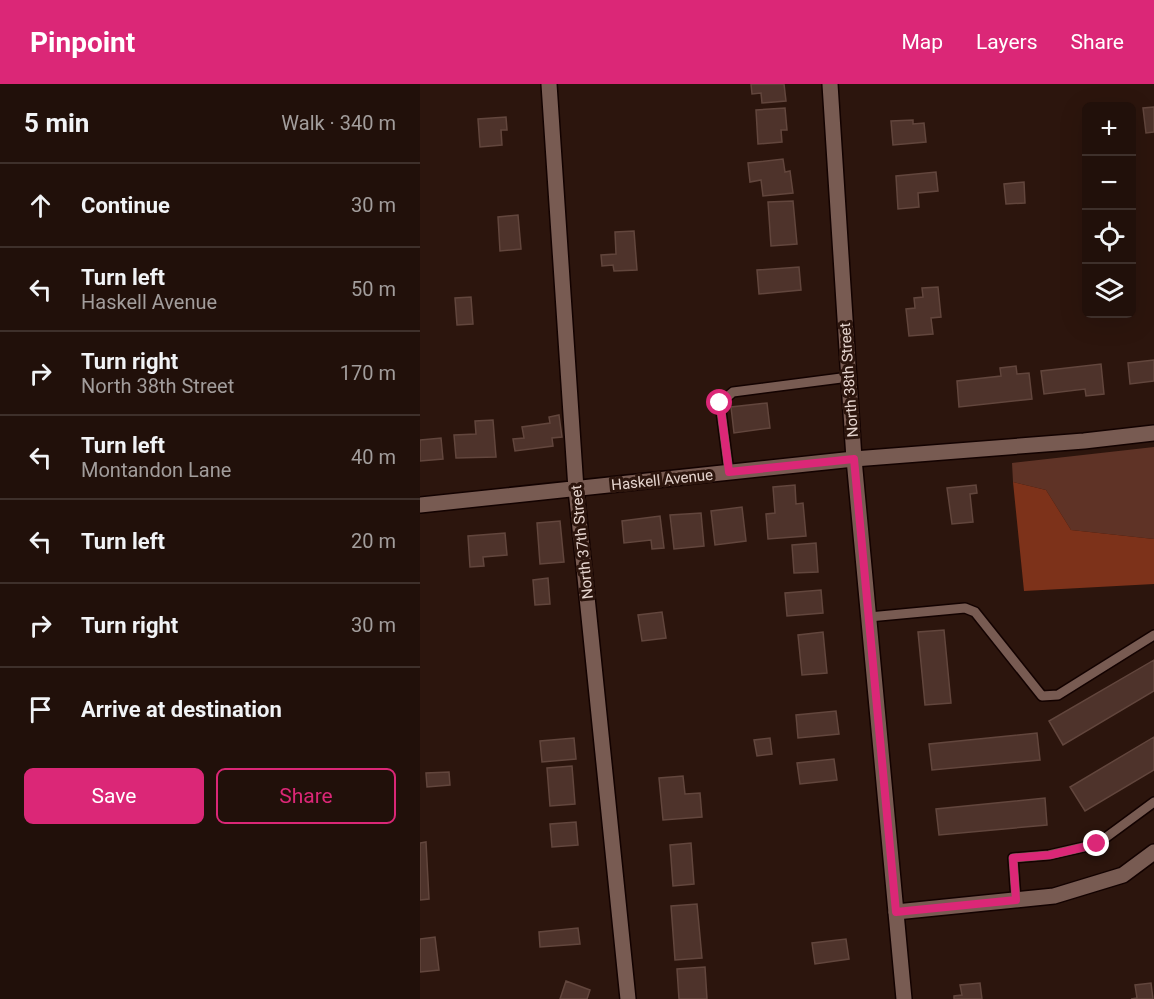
<!DOCTYPE html>
<meta charset="utf-8">
<style>
:root{--surface:#21100a;--page:#2d1e18;--text:#f1f3f6;--muted:#a29d9c;--line:#3e302b;--accent:#db2777}
body{margin:0;font-family:Roboto,sans-serif;background:var(--page);color:var(--text)}
.controls{position:absolute;right:18px;top:18px;display:grid;overflow:hidden;border-radius:9px;box-shadow:0 6px 24px #0002}
.controls button{width:54px;height:54px;display:grid;place-items:center;padding:0;border:0;border-bottom:2px solid var(--line);background:var(--surface);color:var(--text);font:30px sans-serif}
.stop{position:absolute;width:18px;height:18px;margin:-14px;border:4px solid #db2777;border-radius:50%;background:#fff}
.stop.end{background:#db2777;border-color:#fff;box-shadow:0 2px 6px #0008}
.list{margin:0;padding:0;list-style:none}
h2{display:flex;justify-content:space-between;align-items:center;height:78px;margin:0;padding:0 24px;font-size:26px}
h2 small{font-size:20px;font-weight:400;color:var(--muted)}
.list li{display:grid;grid-template-columns:39px 1fr auto;gap:18px;align-items:center;box-sizing:border-box;height:84px;padding:0 24px;border-top:2px solid var(--line)}
.list b{display:block;font-size:22px;white-space:nowrap}
.list p{margin:0;font-size:20px;white-space:nowrap;color:var(--muted)}
.list em{font-size:20px;font-style:normal;color:var(--muted)}
.actions{display:flex;gap:12px;padding:18px 24px}
.actions a{flex:1;padding:14px 0;border:2px solid var(--accent);border-radius:9px;text-align:center;font-size:21px;color:var(--accent)}
.actions .main{background:var(--accent);color:#fff}
.icon{flex:none;width:33px;height:33px;fill:none;stroke:currentColor;stroke-width:2;stroke-linecap:round;stroke-linejoin:round}
.map{position:relative;flex:none;width:734px;height:915px;overflow:hidden}
header{display:flex;align-items:center;gap:36px;box-sizing:border-box;height:84px;padding:0 30px;background:var(--accent);color:#fff}
header strong{font-size:28px}
nav{display:flex;gap:33px;margin-inline-start:auto;font-size:21px}
main{display:flex}
aside{flex:1;background:var(--surface)}
.map>svg:first-child{display:block}
</style>
<header>
<strong>Pinpoint</strong>
<nav><a>Map</a><a>Layers</a><a>Share</a></nav>
</header>
<main>
<aside>
<h2>5 min<small>Walk · 340 m</small></h2>
<ul class="list">
<li><svg class="icon" aria-label="ahead" viewBox="0 0 24 24"><path d="M12 20V5M6 11l6-6 6 6"/></svg><div><b>Continue</b></div><em>30 m</em></li>
<li><svg class="icon" aria-label="left" viewBox="0 0 24 24"><path d="M17 20v-9H6M10 6l-5 5 5 5"/></svg><div><b>Turn left</b><p>Haskell Avenue</p></div><em>50 m</em></li>
<li><svg class="icon" aria-label="right" viewBox="0 0 24 24"><path d="M7 20v-9h11M14 6l5 5-5 5"/></svg><div><b>Turn right</b><p>North 38th Street</p></div><em>170 m</em></li>
<li><svg class="icon" aria-label="left" viewBox="0 0 24 24"><path d="M17 20v-9H6M10 6l-5 5 5 5"/></svg><div><b>Turn left</b><p>Montandon Lane</p></div><em>40 m</em></li>
<li><svg class="icon" aria-label="left" viewBox="0 0 24 24"><path d="M17 20v-9H6M10 6l-5 5 5 5"/></svg><div><b>Turn left</b></div><em>20 m</em></li>
<li><svg class="icon" aria-label="right" viewBox="0 0 24 24"><path d="M7 20v-9h11M14 6l5 5-5 5"/></svg><div><b>Turn right</b></div><em>30 m</em></li>
<li><svg class="icon" aria-label="arrive" viewBox="0 0 24 24"><path d="M6 21V4h12l-3 4 3 4H6"/></svg><div><b>Arrive at destination</b></div></li>
</ul>
<div class="actions"><a class="main">Save</a><a>Share</a></div>
</aside>
<div class="map">
<svg width="734" height="915" viewBox="0 0 734 915">
<rect width="100%" height="100%" fill="#2c150d"/>
<path fill="#5f3326" d="M734 363V455L651 446 626 406 593 398 592 379Z"/>
<path fill="#7d321a" d="M593 398 626 406 651 446 734 455V500L604 507Z"/>
<path fill="#4e332b" stroke="#62463d" stroke-width="1.5" d="M331 0H364L366 17 342 19 341 9 332 10Z
M734 23V48L726 49 723 24Z
M365 24 367 46H361L362 58 338 60 336 26Z
M86 33 87 46H81L82 61 60 63 58 35Z
M493 36V40L504 39 506 58 473 61 471 37Z
M363 75 365 88 370 87 373 109 343 112 341 96 330 98 328 79Z
M516 88 518 107 498 109 499 123 478 125 476 92Z
M604 98 605 119 586 120 584 100Z
M373 117 377 160 351 162 348 118Z
M98 131 101 165 80 167 78 133Z
M214 147 217 186 194 187 193 181 182 182 181 171 196 170 195 148Z
M379 183 381 206 339 210 337 186Z
M518 203 521 233 511 234 513 250 489 252 486 225 495 224 494 214 503 213 502 204Z
M51 213 53 240 37 241 35 214Z
M734 276V297L710 300 708 279Z
M681 280 684 310 666 312 665 305 624 310 621 287Z
M596 282 597 290 609 289 612 315 539 323 537 297 581 292 580 284Z
M347 319 350 344 314 349 311 323Z
M139 331 142 353 132 354 133 362 95 367 93 355 104 354 102 343 130 339 129 333Z
M73 336 76 373 36 374 34 351 56 350 55 337Z
M21 354 23 375 0 377V356Z
M375 401 376 420 383 419 386 452 348 455 346 430 355 429 353 403Z
M556 401 557 409 550 410 553 438 532 440 527 404Z
M322 423 326 457 295 461 291 427Z
M281 429 284 462 254 465 250 431Z
M240 432 244 464 232 465 231 456 204 459 202 437Z
M140 437 144 478 120 480 117 439Z
M85 449 87 471 63 473 64 482 50 483 48 452Z
M396 459 398 488 374 489 372 461Z
M128 494 130 520 115 521 113 496Z
M401 506 403 529 367 532 365 509Z
M242 528 246 554 222 557 218 531Z
M524 546 531 619 505 621 498 548Z
M403 548 407 589 382 591 378 551Z
M734 576V607L643 661 629 637Z
M416 627 419 650 378 654 376 631Z
M617 649 620 676 512 686 509 660Z
M734 653V686L665 727 650 703Z
M154 654 156 675 122 678 120 657Z
M350 654 352 670 337 672 334 656Z
M414 675 417 696 380 700 377 679Z
M152 682 155 720 130 722 127 684Z
M29 688 30 701 7 703 6 689Z
M263 692 265 710 280 709 282 733 243 736 239 694Z
M625 714 627 741 519 751 516 725Z
M156 738 158 761 132 763 130 740Z
M6 758 9 815 0 816V759Z
M271 759 274 800 253 802 250 761Z
M277 820 282 874 255 876 251 822Z
M158 844 160 860 120 863 119 848Z
M15 853 19 886 0 888V855Z
M426 855 429 875 395 880 392 859Z
M285 883 287 915H259L257 885Z
M146 897 170 906 167 915H140Z
M560 899 562 915H534V912L542 911 540 901Z
M731 899 733 915H711L717 914 715 901Z"/>
<g fill="none" stroke-linecap="round" stroke-linejoin="round">
<g stroke="#130200" stroke-width="12">
<path id="service" d="M309 388 300 319 313 308 429 293
M449 533 545 524 555 528 622 612 638 611 734 551
M596 816 593 774 629 771 677 760 734 718"/>
</g>
<g stroke="#130200" stroke-width="18">
<path id="minor" d="M129 0 156 405 208 915
M0 421 434 375 664 357 734 349
M476 828 634 812 703 791 734 768"/>
</g>
<g stroke="#130200" stroke-width="18">
<path id="tertiary" d="M410 0 434 375 484 915"/>
</g>
<use href="#service" stroke="#785b52" stroke-width="9"/>
<use href="#minor" stroke="#785b52" stroke-width="15"/>
<use href="#tertiary" stroke="#785b52" stroke-width="15"/>
</g>
<g fill="none" stroke-linecap="round" stroke-linejoin="round">
<path stroke="#db2777" stroke-width="8" d="M300 319 309 388 434 375 476 828 596 816 593 774 630 771 677 760"/>
</g>
<g text-anchor="middle" dominant-baseline="central" stroke-width="6" stroke-linejoin="round" paint-order="stroke">
<g font-size="15" fill="#e5d4ce" stroke="#2c150d">
<text transform="translate(429 296) rotate(-94)">North 38th Street</text>
<text transform="translate(242 396) rotate(-6)">Haskell Avenue</text>
<text transform="translate(162 458) rotate(-96)">North 37th Street</text>
</g>
</g>
</svg>
<div class="controls">
<button>+</button>
<button>−</button>
<button><svg class="icon" aria-label="locate" viewBox="0 0 24 24"><circle cx="12" cy="12" r="6"/><path d="M12 2v4M12 18v4M2 12h4M18 12h4"/></svg></button>
<button><svg class="icon" aria-label="layers" viewBox="0 0 24 24"><path d="M12 4l9 5-9 5-9-5zM3 14l9 5 9-5"/></svg></button>
</div>
<div class="stop" style="left:300px;top:319px"></div>
<div class="stop end" style="left:677px;top:760px"></div>
</div>
</main>
